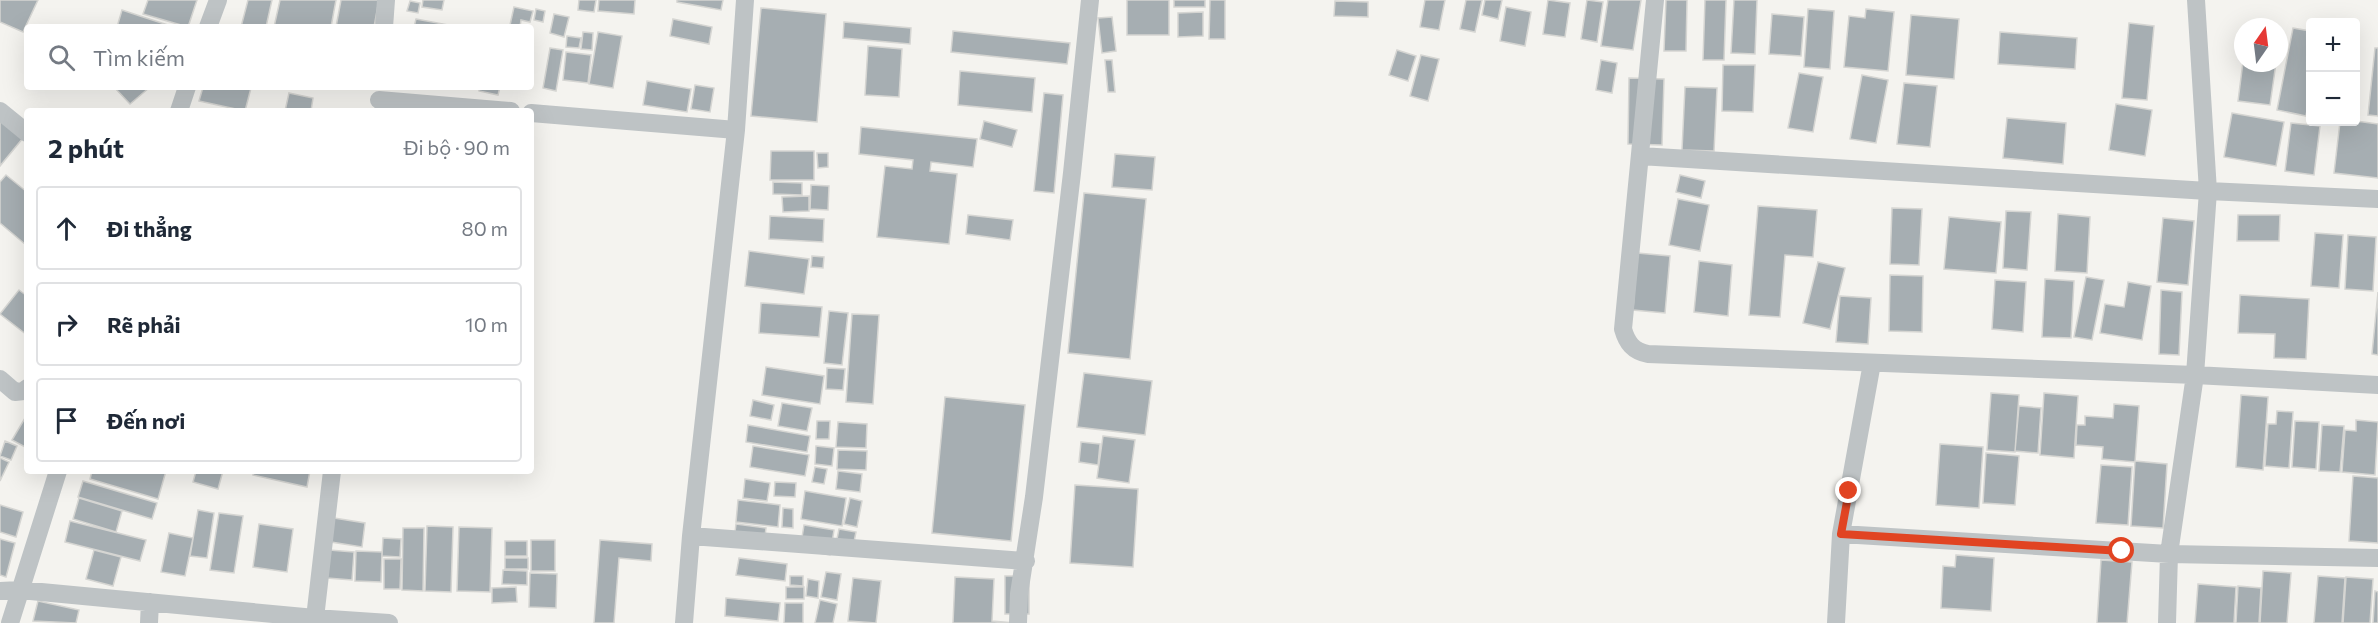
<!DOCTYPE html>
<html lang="vi">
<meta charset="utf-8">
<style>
:root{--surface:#fff;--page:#f6f6f7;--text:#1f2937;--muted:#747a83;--line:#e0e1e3}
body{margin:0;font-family:Commissioner,sans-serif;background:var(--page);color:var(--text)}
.controls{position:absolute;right:18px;top:18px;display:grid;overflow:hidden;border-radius:6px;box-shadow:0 6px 24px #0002}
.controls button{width:54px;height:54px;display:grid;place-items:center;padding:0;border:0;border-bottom:2px solid var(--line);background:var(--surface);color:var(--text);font:30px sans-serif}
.compass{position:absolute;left:2234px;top:18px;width:54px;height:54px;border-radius:50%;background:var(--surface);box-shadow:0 6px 24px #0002;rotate:14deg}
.stop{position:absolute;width:18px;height:18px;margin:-14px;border:4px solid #e14422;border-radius:50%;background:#fff}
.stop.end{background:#e14422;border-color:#fff;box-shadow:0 2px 6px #0008}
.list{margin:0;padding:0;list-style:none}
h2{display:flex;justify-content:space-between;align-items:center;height:78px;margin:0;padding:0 24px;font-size:26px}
h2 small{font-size:20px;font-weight:400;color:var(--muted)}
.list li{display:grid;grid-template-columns:39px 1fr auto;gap:18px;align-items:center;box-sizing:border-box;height:84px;margin:0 12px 12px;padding:0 12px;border:2px solid var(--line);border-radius:6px}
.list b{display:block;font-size:22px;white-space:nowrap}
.list em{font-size:20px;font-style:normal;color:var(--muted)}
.icon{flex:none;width:33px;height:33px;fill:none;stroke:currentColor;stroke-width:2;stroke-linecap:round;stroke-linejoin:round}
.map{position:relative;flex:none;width:2378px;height:623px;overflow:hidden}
.search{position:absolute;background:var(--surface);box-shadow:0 6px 24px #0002;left:24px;top:24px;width:510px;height:66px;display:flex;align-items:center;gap:15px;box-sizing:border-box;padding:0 21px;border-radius:6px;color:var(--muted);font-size:22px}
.panel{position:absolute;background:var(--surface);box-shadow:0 6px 24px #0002;left:24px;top:108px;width:510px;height:366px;border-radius:6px}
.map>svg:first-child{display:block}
</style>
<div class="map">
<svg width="2378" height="623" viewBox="0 0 2378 623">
<rect width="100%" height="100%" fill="#f4f3ef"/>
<path fill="#a6aeb2" stroke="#d5d5d2" stroke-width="1.5" d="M0 0H38L23 32 0 22Z
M148 0H197L188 27 143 14Z
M248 0H272L266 27H241Z
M280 0H336L331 27H274Z
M341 0H379L374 27H336Z
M423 0H444L442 10 422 7Z
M579 0H596L594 12 578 10Z
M599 0H635L634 14 598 11Z
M677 0H723L721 10 677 2Z
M1127 0H1169V35H1127Z
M1174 0H1205V7H1174Z
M1210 0H1225V39H1209Z
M1425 0H1445L1439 30 1420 27Z
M1466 0H1482L1475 32 1460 29Z
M1485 0H1502L1498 19 1482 15Z
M1548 0 1570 3 1565 37 1543 34Z
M1587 0 1603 2 1597 42 1581 39Z
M1608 0H1641L1633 50 1601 46Z
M1666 0H1687L1686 51H1664Z
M1705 0H1726L1724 60H1703Z
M1734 0H1757L1755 54 1731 53Z
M410 1 420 3 418 13 407 11Z
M1335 1 1368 2V17L1334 16Z
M514 7 533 11 530 22 521 20 520 27 510 25Z
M1506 7 1531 12 1525 46 1500 41Z
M761 8 826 14 817 122 751 116Z
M536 9 545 11 543 22 534 20Z
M1808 9 1834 11 1830 69 1804 67Z
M1866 9 1894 12 1888 71 1844 67 1849 16 1865 18Z
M122 10 140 16 174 27H117Z
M1203 12V36L1178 37V13Z
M554 14 569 17 564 37 550 33Z
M1772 14 1804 17 1801 56 1769 54Z
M1911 15 1959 19 1954 79 1906 75Z
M1112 17 1116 51 1102 53 1098 18Z
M416 19 454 26V27H414Z
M673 19 712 27 709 44 670 36Z
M844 22 911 28 910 44 843 38Z
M2129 23 2154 26 2147 100 2122 98Z
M2293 28 2310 31V94L2306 116 2277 110Z
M953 31 1070 43 1067 64 951 52Z
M583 32 593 33 592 50 581 49Z
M598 32 622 36 613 88 589 84Z
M2000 32 2077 38 2075 69 1998 64Z
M567 36 581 38 579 48 566 47Z
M868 46 902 49 899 97 865 95Z
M550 48 563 50 556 91 543 88Z
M2375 48H2378V116L2368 115Z
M1397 50 1416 56 1408 81 1389 75Z
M566 52 591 55 588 83 563 80Z
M1421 55 1439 59 1428 101 1410 96Z
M1105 60H1112L1115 92H1108Z
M1601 60 1617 63 1612 93 1596 90Z
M2243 62 2276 63 2270 105 2238 101Z
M1723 65H1755L1753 112 1722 111Z
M960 71 1035 78 1032 112 958 105Z
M1799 73 1823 77 1813 132 1788 128Z
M1862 75 1888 80 1876 143 1850 139Z
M1629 78 1664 79 1662 145 1628 144Z
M647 81 691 89 687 112 643 105Z
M1904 83 1937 86 1930 147 1897 144Z
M695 85 714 88 710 112 691 109Z
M114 87H150L130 104Z
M203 87 251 88 245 111 199 101Z
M479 87H500L498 95 479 91Z
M1685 87 1717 88 1714 151 1682 150Z
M289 93 313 98 311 111H285Z
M1044 93 1063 95 1054 193 1034 191Z
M2116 104 2152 110 2145 156 2109 150Z
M2232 113 2284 122 2276 166 2224 157Z
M0 118 23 138 0 166Z
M2007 118 2066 123 2063 164 2003 158Z
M984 121 1017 130 1012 147 980 139Z
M2356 121 2378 124V178L2334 173 2340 122Z
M2291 123 2320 126 2314 175 2285 171Z
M861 127 977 139 973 167 931 162 930 171 957 174 949 244 877 237 885 166 912 169 913 160 859 154Z
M771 151H814V180H770Z
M817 153H828V167L818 168Z
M1115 154 1155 157 1152 190 1112 187Z
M6 175 27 192 26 245 0 223V182Z
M1680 175 1705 181 1701 198 1676 192Z
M773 182 802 183V195L773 194Z
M811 185 829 186 828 210 810 209Z
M1084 193 1146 199 1130 359 1068 353Z
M809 196V211L783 212 782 197Z
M1678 199 1709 205 1700 251 1669 245Z
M1758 206 1817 210 1813 257 1785 255 1780 317 1749 315Z
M1892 208 1922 209 1919 265 1890 264Z
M2006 211 2031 212 2027 270 2003 268Z
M2058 214 2090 217 2087 273 2055 271Z
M968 215 1013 220 1010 240 966 234Z
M2238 215H2280L2279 241H2237Z
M770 216 824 219 823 242 769 239Z
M1949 217 2001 222 1996 273 1944 269Z
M2163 218 2194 221 2188 285 2157 282Z
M2315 233 2343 235 2339 288 2311 286Z
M2348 235 2376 237 2373 291 2345 289Z
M749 251 809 259 804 294 745 286Z
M1637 253 1670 256 1665 313 1633 310Z
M812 256 824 257 823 268 811 267Z
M1699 261 1732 265 1728 316 1694 312Z
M1818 262 1845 268 1830 329 1803 323Z
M1890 275 1923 276 1922 332 1889 331Z
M2086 277 2104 280 2092 340 2074 337Z
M2045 279 2074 281 2071 338 2042 337Z
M1995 280 2026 282 2023 332 1992 329Z
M2128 282 2151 286 2142 340 2100 333 2105 304 2124 307Z
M19 290 27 296V335L0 314Z
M2161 290 2182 292 2179 355 2159 354Z
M2378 292V355L2372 354Z
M2240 295 2309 299 2306 359 2274 358 2275 334 2238 333Z
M1840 296 1871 298 1868 344 1836 342Z
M761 303 822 307 819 337 759 333Z
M829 311 848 313 842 365 824 363Z
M852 314 879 315 873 404 846 402Z
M766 367 824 376 820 404 762 395Z
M827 368 845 369 843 390 826 389Z
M1084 373 1152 381 1145 435 1077 427Z
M1991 393 2019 395 2015 452 1987 450Z
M2044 393 2078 396 2074 458 2040 455Z
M2241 395 2268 397 2263 470 2236 467Z
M945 397 1025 405 1011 541 932 533Z
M753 400 774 405 771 420 750 416Z
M782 403 812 408 807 431 778 426Z
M2114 404 2139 406 2135 462 2102 459 2103 447 2076 445 2077 425H2085V416L2113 418Z
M2019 406 2041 408 2038 453 2015 451Z
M2277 411 2293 412 2289 468 2265 466 2268 424H2276Z
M25 418 27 419V448L12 440Z
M2356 420 2378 422 2375 475 2342 472 2345 430 2356 431Z
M817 421H830L829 439H816Z
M2295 421 2319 422 2316 469 2292 467Z
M838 422 867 424 866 448 836 447Z
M748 425 810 436 807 452 746 442Z
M2322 425 2344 426 2340 472 2319 471Z
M1103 436 1135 440 1129 483 1097 478Z
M5 441 17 446 11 460 0 456Z
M1081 442 1100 444 1098 465 1079 462Z
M1940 444 1983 447 1979 508 1936 505Z
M753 446 809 455 805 476 750 467Z
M816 446 834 448 832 466 815 464Z
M838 450 867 451 866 470 837 469Z
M1986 453 2019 456 2015 505 1983 503Z
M0 458 9 462 0 481Z
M2135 461 2167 464 2163 528 2131 526Z
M2101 465 2132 467 2128 525 2096 523Z
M815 467 827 469 824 484 812 482Z
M92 471H166L158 499 90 479Z
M196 471H223L218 489 193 482Z
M254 471H310L307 487 253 475Z
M838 471 862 474 860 492 836 489Z
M2353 476 2378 478V543L2349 541Z
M745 479 770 483 767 501 743 498Z
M83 481 157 503 152 519 78 497Z
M775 482 796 483 795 497 774 496Z
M1075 485 1138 489 1133 567 1070 563Z
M805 491 846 498 842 526 801 519Z
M79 498 122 511 116 532 73 519Z
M850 498 862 501 857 527 844 524Z
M738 500 780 505 778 527 736 522Z
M0 505 23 512 16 537 0 532Z
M783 508 793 509V528L782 527Z
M198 510 214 513 207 558 190 556Z
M219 513 243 516 234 573 210 570Z
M334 518 365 523 362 547 331 542Z
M70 521 146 540 140 561 65 542Z
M259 524 293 529 287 572 253 567Z
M736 524 766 528 764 544 734 540Z
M804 525 834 530 830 555 800 550Z
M427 526 453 527 451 592 425 591Z
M459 527 492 528 490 592 457 591Z
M403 528H424L423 591 402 590Z
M839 529 856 532 854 542 837 539Z
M169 533 193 538 185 576 161 572Z
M383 538 401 539 400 557 382 556Z
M0 539 15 543 6 577 0 575Z
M531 540H555V571H531Z
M600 540 652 544 651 561 619 558 614 623H594Z
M505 541H527V556H505Z
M94 550 121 557 113 586 86 579Z
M329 550 354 552 352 580 327 578Z
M356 551 382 552 381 582 355 581Z
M1956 555 1994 558 1991 611 1941 608 1943 566 1955 567Z
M505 558H528V569H505Z
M739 558 787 564 785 581 736 575Z
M384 559H401L400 589H384Z
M2101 560 2132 562 2127 623H2097Z
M503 570 527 571V585L502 584Z
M2263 571 2291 573 2287 623H2260Z
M826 572 841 574 837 600 821 597Z
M530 573 557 574 556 608 529 607Z
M790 576H803V586L790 585Z
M1005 576H1029V614H1005Z
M2318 576 2345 578 2342 623H2314Z
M955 577 994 579 992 621 1015 623H953Z
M2346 577 2373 579 2370 623H2343Z
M853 578 881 581 876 623 848 621Z
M808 579 819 581 818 598 806 596Z
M2198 584 2236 587 2234 623H2195Z
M2238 586 2261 588 2259 623H2236Z
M516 587 517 602 492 603V588Z
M786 587H804V599H786Z
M2375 591 2378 592V623H2373Z
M726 598 780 603 778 621 725 616Z
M820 600 837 604 833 623H815Z
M38 601 79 610 76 623 33 621Z
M785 603H803V623H784Z"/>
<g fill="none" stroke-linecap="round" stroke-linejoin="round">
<path stroke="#bec3c5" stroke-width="18" d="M1655 0 1623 329C1627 343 1633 351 1648 354L2195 375 2378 385
M208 27 218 0
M384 27 386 0
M379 100 511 111
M0 111 27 133
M179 111 187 87
M531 113 736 130
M1640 156 2208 191 2378 199
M0 379 15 392 24 391 27 388
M1841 534 2169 554 2378 558
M691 536 1026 561
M0 591 20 590 315 618 389 623
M315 618 332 471
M10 623 58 471
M149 623 150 602
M684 623 691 536 736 130 745 0
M1018 623 1019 594 1034 497 1072 173 1090 0
M1836 623 1841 534 1872 363
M2167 623 2169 554 2195 375 2208 191 2196 0"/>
</g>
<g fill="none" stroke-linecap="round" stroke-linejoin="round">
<path stroke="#e14422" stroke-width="8" d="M1849 491 1841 534 2122 551"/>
</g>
</svg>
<div class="controls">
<button>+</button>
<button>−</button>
</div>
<svg class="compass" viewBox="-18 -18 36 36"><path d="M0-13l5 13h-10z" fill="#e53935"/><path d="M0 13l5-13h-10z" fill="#747a83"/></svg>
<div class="stop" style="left:2122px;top:551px"></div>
<div class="stop end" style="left:1849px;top:491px"></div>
<div class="search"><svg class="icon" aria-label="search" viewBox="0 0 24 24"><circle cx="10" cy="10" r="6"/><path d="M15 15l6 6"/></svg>Tìm kiếm</div>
<section class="panel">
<h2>2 phút<small>Đi bộ · 90 m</small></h2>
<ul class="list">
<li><svg class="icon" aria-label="ahead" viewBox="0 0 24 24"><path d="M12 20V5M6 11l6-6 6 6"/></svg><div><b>Đi thẳng</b></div><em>80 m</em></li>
<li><svg class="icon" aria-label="right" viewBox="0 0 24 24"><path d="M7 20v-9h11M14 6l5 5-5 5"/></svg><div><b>Rẽ phải</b></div><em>10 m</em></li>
<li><svg class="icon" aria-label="arrive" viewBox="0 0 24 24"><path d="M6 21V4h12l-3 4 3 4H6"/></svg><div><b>Đến nơi</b></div></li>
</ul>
</section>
</div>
